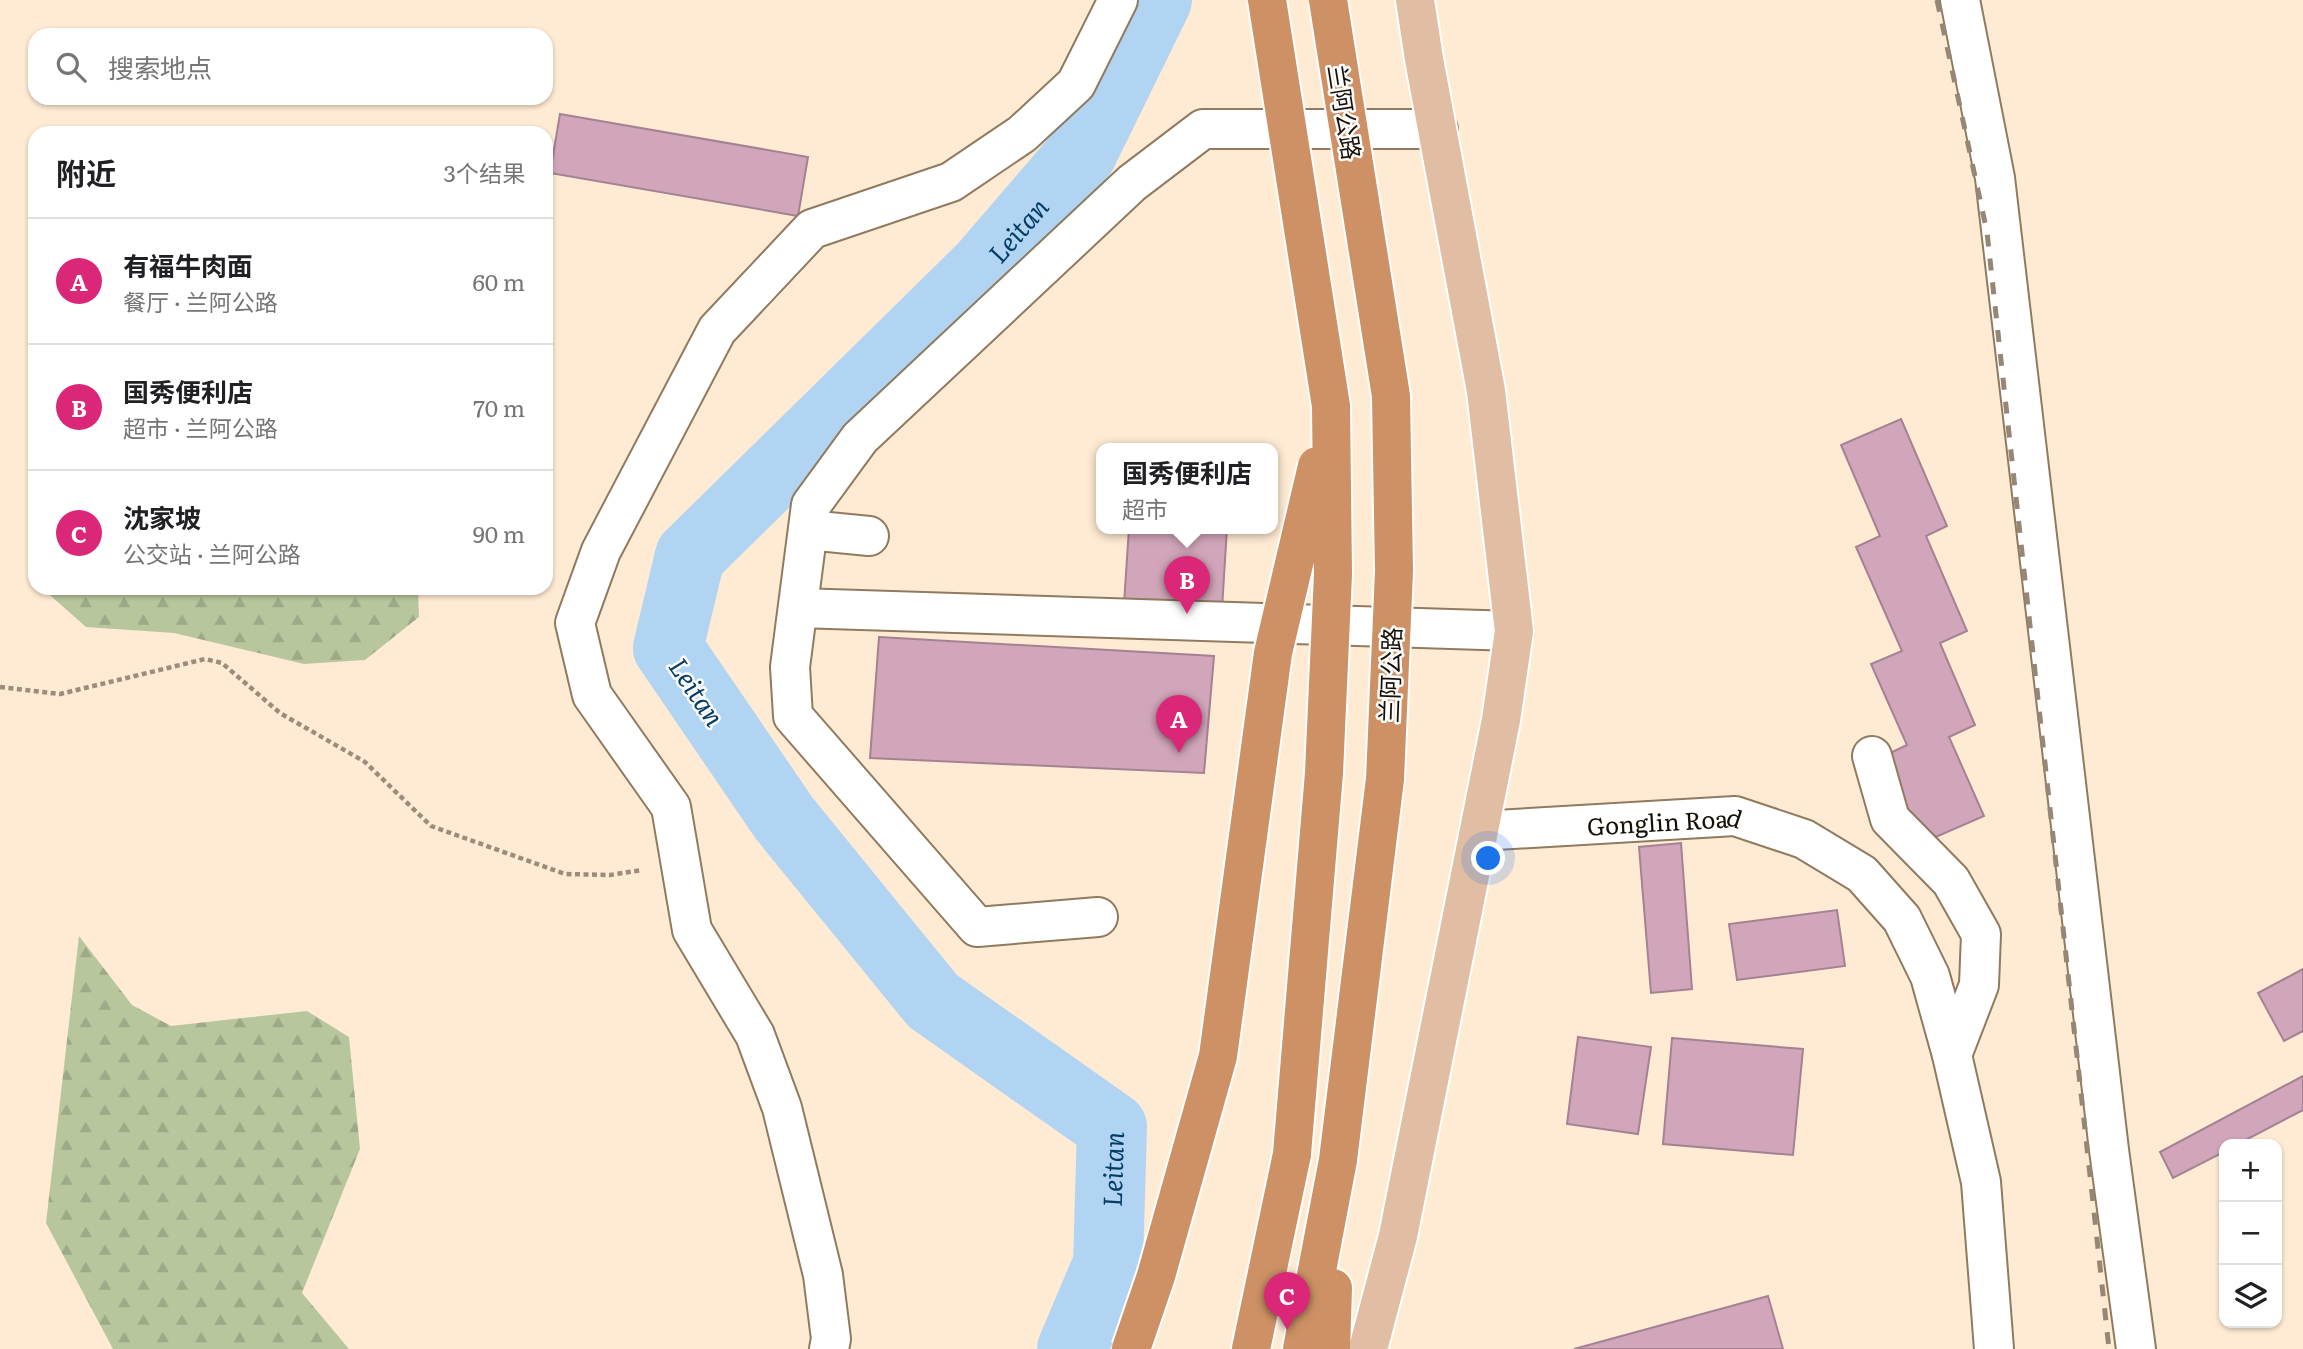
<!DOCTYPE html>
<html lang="zh">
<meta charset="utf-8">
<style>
:root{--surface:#fff;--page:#f6f6f6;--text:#202124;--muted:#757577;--line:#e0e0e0;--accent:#db2777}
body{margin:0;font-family:Literata,"Noto Sans SC",serif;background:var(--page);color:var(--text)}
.controls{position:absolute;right:21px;bottom:21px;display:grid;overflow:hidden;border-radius:14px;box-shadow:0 2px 5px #0004}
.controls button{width:63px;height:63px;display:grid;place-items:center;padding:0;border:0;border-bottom:2px solid var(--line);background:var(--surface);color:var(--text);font:35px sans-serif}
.you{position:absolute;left:1489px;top:859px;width:24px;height:24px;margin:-18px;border:5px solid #fff;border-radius:50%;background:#1a73e8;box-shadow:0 0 0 10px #1a73e833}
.badge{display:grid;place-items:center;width:46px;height:46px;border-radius:50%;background:var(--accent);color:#fff;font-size:23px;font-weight:700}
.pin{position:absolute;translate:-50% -58px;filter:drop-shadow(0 2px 4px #0008)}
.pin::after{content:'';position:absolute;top:37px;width:24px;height:21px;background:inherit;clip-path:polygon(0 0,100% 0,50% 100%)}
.popup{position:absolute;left:1096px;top:443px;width:182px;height:91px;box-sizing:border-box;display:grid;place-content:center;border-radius:14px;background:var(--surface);filter:drop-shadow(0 2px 5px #0005);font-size:23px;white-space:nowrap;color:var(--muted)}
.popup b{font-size:26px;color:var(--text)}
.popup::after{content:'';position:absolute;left:50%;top:100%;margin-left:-14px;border:14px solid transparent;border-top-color:var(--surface)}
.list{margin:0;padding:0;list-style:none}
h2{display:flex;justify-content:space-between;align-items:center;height:91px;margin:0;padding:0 28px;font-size:30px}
h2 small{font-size:23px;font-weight:400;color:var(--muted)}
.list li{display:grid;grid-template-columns:46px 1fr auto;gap:21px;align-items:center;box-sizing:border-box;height:126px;padding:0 28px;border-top:2px solid var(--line)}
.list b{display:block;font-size:26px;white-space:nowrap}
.list p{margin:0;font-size:23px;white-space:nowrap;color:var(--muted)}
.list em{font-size:23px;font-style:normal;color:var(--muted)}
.icon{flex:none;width:38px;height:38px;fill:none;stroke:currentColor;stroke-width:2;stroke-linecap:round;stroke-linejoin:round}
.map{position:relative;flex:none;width:2303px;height:1349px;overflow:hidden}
.search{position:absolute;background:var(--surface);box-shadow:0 2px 5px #0004;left:28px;top:28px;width:525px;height:77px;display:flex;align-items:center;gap:18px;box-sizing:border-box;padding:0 24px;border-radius:21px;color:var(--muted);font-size:26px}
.panel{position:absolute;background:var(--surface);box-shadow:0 2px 5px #0004;left:28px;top:126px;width:525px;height:469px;border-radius:21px}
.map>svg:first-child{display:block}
</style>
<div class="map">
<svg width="2303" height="1349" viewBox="0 0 2303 1349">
<defs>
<pattern id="forest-firs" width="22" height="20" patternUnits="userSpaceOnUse" patternTransform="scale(1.75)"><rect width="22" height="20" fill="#b8c69e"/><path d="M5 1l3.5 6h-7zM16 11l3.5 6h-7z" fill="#9da987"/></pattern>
</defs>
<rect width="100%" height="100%" fill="#ffebd4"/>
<path fill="url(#forest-firs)" d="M42 588H418L419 617 365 660 304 664 174 633 86 627Z
M79 936 132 1005 171 1026 307 1011 349 1037 360 1149 302 1293 349 1349H113L46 1223Z"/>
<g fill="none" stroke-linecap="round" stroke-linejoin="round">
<path stroke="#b1d4f3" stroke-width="70" id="s1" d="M1072 1349 1108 1264 1112 1127 933 1001 784 818 668 648 690 556 983 268 1082 153 1157 0"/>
</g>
<path fill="#d2a6ba" stroke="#a48292" stroke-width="2" d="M560 114 808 157 798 216 550 173Z
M1901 419 1947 526 1926 536 1967 631 1940 643 1975 725 1949 737 1984 816 1922 843 1884 756 1907 745 1871 664 1902 651 1856 547 1880 536 1841 445Z
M1129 528H1227L1222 609 1124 604Z
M879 637 1214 656 1204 773 870 758Z
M1681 843 1692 989 1651 993 1639 847Z
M1837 910 1845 966 1737 980 1729 924Z
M2303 969V1031L2284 1041 2258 993Z
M1578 1037 1651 1047 1638 1134 1567 1124Z
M1672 1038 1803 1049 1793 1155 1663 1144Z
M2303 1076V1110L2238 1144H2224V1152L2173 1178 2160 1152Z
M1768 1296 1783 1349H1574Z"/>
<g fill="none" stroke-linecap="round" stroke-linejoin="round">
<g stroke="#907a60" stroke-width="42">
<g id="minor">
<path d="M1960 0 1995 178 2109 1150 2136 1349"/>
<path d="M808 530 869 536"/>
<path d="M798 608 1514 631"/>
<path d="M1872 756 1890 819 1951 881 1981 934 1979 985 1952 1055"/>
<path id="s2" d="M1479 831 1735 816 1804 839 1862 874 1902 919 1930 976 1952 1055 1981 1182 1994 1349"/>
<path d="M1098 917 977 927 793 716 790 667 811 505 860 438 1132 183 1203 129H1438"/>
<path d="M829 1349 831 1339 823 1275 782 1108 755 1035 692 930 671 807 592 695 575 623 601 551 717 330 812 229 951 182 1022 134 1076 84 1118 0"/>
</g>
</g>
<g stroke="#fff" stroke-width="42">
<path id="major" d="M1368 1349 1398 1236 1501 720 1514 631 1486 391 1424 59 1415 0"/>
</g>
<g stroke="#fff" stroke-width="42">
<path id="highway" d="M1251 1349 1292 1154
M1302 1349 1338 1160
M1331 1349 1333 1288"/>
</g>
<path stroke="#9b8c7b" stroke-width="4.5" stroke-dasharray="5 3.5" stroke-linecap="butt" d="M0 687 60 694 205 659 222 663 280 713 365 762 431 826 565 874 610 875 642 870"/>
<use href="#minor" stroke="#fff" stroke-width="38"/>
<use href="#major" stroke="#e1bda3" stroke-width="38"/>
<use href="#highway" stroke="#cd9165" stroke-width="38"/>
<path stroke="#958675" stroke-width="5" stroke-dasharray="12 12" stroke-linecap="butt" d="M1937 0 1987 232 2109 1349"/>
<g stroke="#fff" stroke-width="42" stroke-linecap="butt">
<path id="highway-bridge" d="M1267 0 1331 406 1333 574 1324 773 1292 1154
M1328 0 1391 396 1394 571 1385 779 1338 1160
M1131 1349 1156 1276 1218 1056 1273 653 1317 466"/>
</g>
<use href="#highway-bridge" stroke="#cd9165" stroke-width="38"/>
</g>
<g text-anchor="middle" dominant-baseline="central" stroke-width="5" stroke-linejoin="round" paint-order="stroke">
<g font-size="24" fill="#170f05" stroke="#fbfbfb">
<text transform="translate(1346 112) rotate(81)">兰阿公路</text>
<text transform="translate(1389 675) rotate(-88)">兰阿公路</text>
<text stroke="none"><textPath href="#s2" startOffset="186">Gonglin Road</textPath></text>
</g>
<g font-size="26" font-style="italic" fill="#033d64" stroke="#fbfbfb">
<text stroke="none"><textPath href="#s1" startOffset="1447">Leitan</textPath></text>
<text transform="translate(698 691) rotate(56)">Leitan</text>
<text stroke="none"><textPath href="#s1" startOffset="187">Leitan</textPath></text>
</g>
</g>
</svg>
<div class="controls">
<button>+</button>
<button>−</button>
<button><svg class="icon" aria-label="layers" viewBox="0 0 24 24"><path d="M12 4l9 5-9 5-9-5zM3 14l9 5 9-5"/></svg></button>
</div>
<div class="you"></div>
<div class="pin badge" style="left:1179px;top:753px">A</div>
<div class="pin badge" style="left:1187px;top:614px">B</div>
<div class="popup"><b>国秀便利店</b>超市</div>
<div class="pin badge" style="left:1287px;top:1330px">C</div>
<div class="search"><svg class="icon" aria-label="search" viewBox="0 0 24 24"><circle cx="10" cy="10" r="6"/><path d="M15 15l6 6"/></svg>搜索地点</div>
<section class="panel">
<h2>附近<small>3个结果</small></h2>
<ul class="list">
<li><span class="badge">A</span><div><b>有福牛肉面</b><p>餐厅 · 兰阿公路</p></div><em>60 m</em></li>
<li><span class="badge">B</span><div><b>国秀便利店</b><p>超市 · 兰阿公路</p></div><em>70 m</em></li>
<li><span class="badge">C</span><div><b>沈家坡</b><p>公交站 · 兰阿公路</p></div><em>90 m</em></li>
</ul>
</section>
</div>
